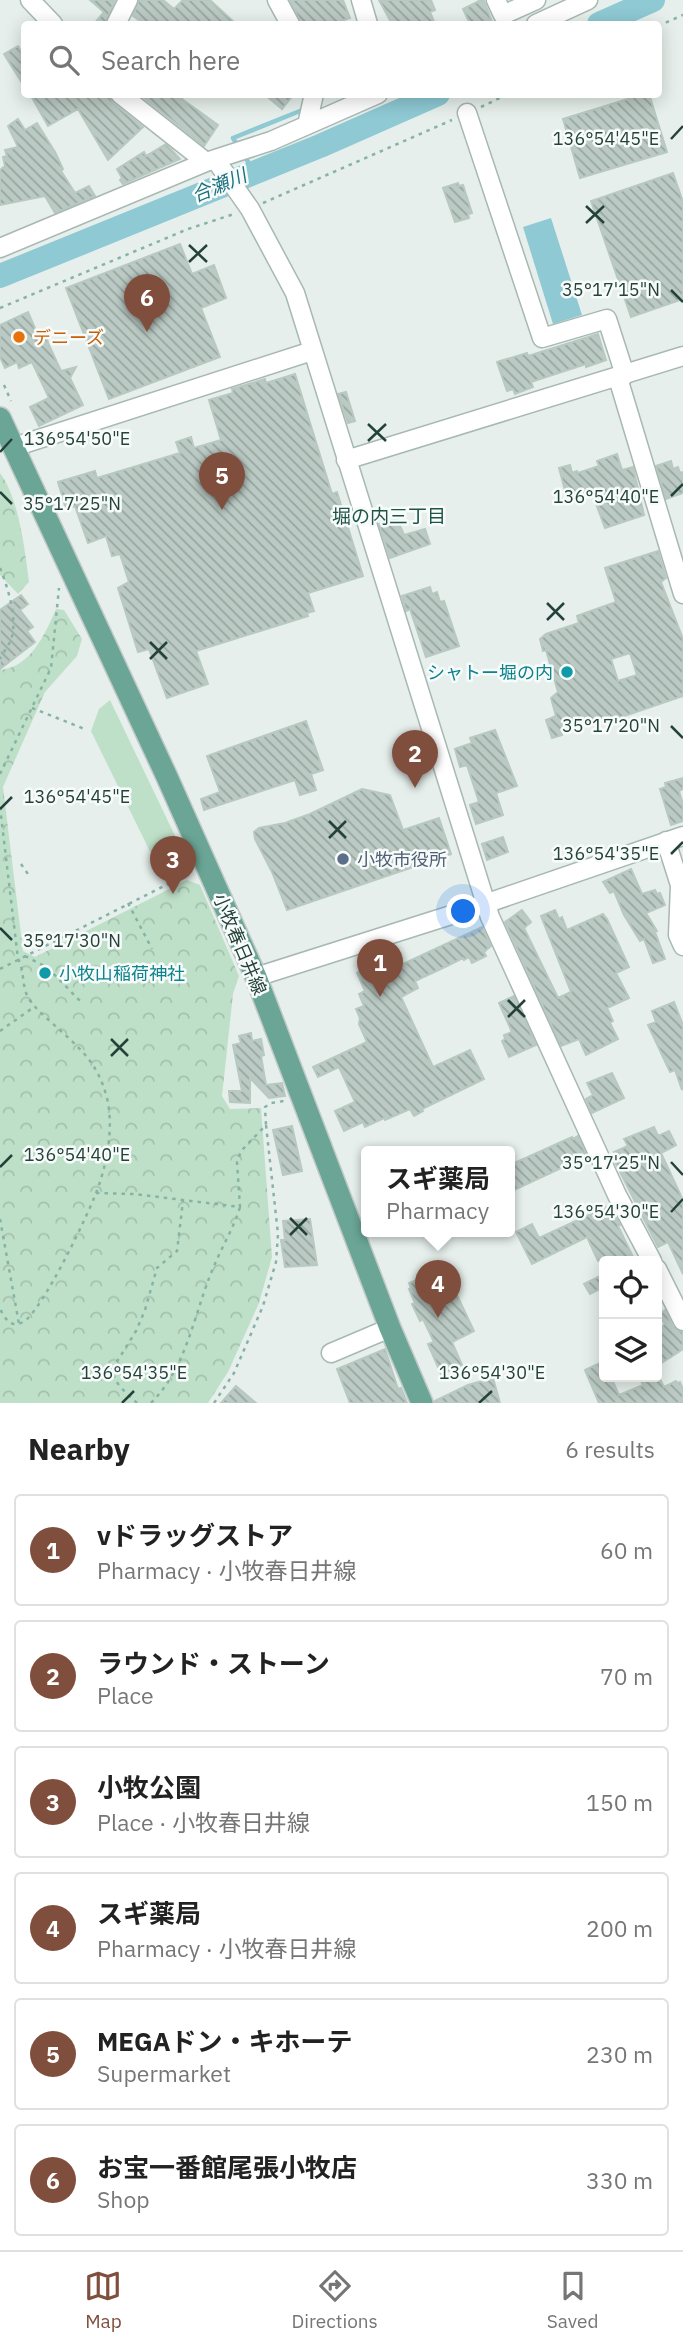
<!DOCTYPE html>
<meta charset="utf-8">
<style>
:root{--surface:#fff;--page:#f2f2f2;--text:#222;--muted:#767676;--line:#e0e0e0;--accent:#804e3d}
body{margin:0;font-family:"IBM Plex Sans","Noto Sans JP",sans-serif;background:var(--page);color:var(--text)}
.controls{position:absolute;right:21px;bottom:21px;display:grid;overflow:hidden;border-radius:7px;box-shadow:0 4px 18px #0003}
.controls button{width:63px;height:63px;display:grid;place-items:center;padding:0;border:0;border-bottom:2px solid var(--line);background:var(--surface);color:var(--text);font:35px sans-serif}
.you{position:absolute;left:464px;top:912px;width:24px;height:24px;margin:-18px;border:5px solid #fff;border-radius:50%;background:#1a73e8;box-shadow:0 0 0 10px #1a73e833}
.badge{display:grid;place-items:center;width:46px;height:46px;border-radius:50%;background:var(--accent);color:#fff;font-size:23px;font-weight:700}
.pin{position:absolute;translate:-50% -58px;filter:drop-shadow(0 2px 4px #0008)}
.pin::after{content:'';position:absolute;top:37px;width:24px;height:21px;background:inherit;clip-path:polygon(0 0,100% 0,50% 100%)}
.popup{position:absolute;left:361px;top:1146px;width:154px;height:91px;box-sizing:border-box;display:grid;place-content:center;border-radius:7px;background:var(--surface);filter:drop-shadow(0 2px 5px #0005);font-size:23px;white-space:nowrap;color:var(--muted)}
.popup b{font-size:26px;color:var(--text)}
.popup::after{content:'';position:absolute;left:50%;top:100%;margin-left:-14px;border:14px solid transparent;border-top-color:var(--surface)}
.list{margin:0;padding:0;list-style:none}
h2{display:flex;justify-content:space-between;align-items:center;height:91px;margin:0;padding:0 28px;font-size:30px}
h2 small{font-size:23px;font-weight:400;color:var(--muted)}
.list li{display:grid;grid-template-columns:46px 1fr auto;gap:21px;align-items:center;box-sizing:border-box;height:112px;margin:0 14px 14px;padding:0 14px;border:2px solid var(--line);border-radius:7px}
.list b{display:block;font-size:26px;white-space:nowrap}
.list p{margin:0;font-size:23px;white-space:nowrap;color:var(--muted)}
.list em{font-size:23px;font-style:normal;color:var(--muted)}
.icon{flex:none;width:38px;height:38px;fill:none;stroke:currentColor;stroke-width:2;stroke-linecap:round;stroke-linejoin:round}
.map{position:relative;flex:none;width:683px;height:1403px;overflow:hidden}
.search{position:absolute;background:var(--surface);box-shadow:0 4px 18px #0003;left:21px;right:21px;top:21px;height:77px;display:flex;align-items:center;gap:18px;box-sizing:border-box;padding:0 24px;border-radius:7px;color:var(--muted);font-size:26px}
.sheet{height:847px;background:var(--surface)}
nav{display:flex;justify-content:space-around;align-items:center;box-sizing:border-box;height:98px;border-top:2px solid var(--line);background:var(--surface);font-size:19px;color:var(--muted)}
nav a{display:grid;justify-items:center;gap:4px}
nav .on{color:var(--accent)}
.map>svg:first-child{display:block}
</style>
<div class="map">
<svg width="683" height="1403" viewBox="0 0 683 1403">
<defs>
<pattern id="forest-crowns" width="20" height="18" patternUnits="userSpaceOnUse" patternTransform="scale(1.75)"><rect width="20" height="18" fill="#bfe0c8"/><path d="M2 6a3 3 0 1 1 6 0M12 15a3 3 0 1 1 6 0" fill="none" stroke="#a4c1ad"/></pattern>
<pattern id="building-back-hatch" width="6" height="6" patternUnits="userSpaceOnUse" patternTransform="scale(1.75)"><rect width="6" height="6" fill="#bbcac4"/><path d="M-1 5l2 2M0 0l6 6M5-1l2 2" fill="none" stroke="#98a6a0"/></pattern>
</defs>
<rect width="100%" height="100%" fill="#e6efeb"/>
<path fill="url(#forest-crowns)" d="M0 473C19 498 25 551 29 582L18 594 0 575Z
M56 609 64 610 82 639 77 656 45 692 3 787 23 951 35 957 187 880 200 885 239 976 233 994 222 1096 230 1109 261 1108 272 1257 259 1303 228 1372 208 1403H0V670C31 667 45 634 56 609Z"/>
<path fill="#bfe0c8" d="M110 700 189 865 176 872 172 865 160 872 91 731 99 709Z"/>
<path fill="#8ec9d4" d="M551 218 582 315 553 324 523 227Z"/>
<g fill="none" stroke-linecap="round" stroke-linejoin="round">
<path stroke="#8ec9d4" stroke-width="4.5" d="M239 148 233 138 305 109
M244 155 254 172"/>
<path stroke="#8ec9d4" stroke-width="24" d="M599 24 653 0
M0 276 320 146 438 94"/>
</g>
<path fill="url(#building-back-hatch)" stroke="#b8c9c2" stroke-width="2" fill-rule="evenodd" d="M90 0H115L105 24H94L104 12Z
M139 0H163L174 9 183 0H210L236 24H144L133 16Z
M290 0H343L350 18 334 24H301Z
M379 0H431L435 10 430 12 435 24H392Z
M481 0 484 1 493 24H470L463 9Z
M18 46 24 57V86L4 54Z
M30 94H109L113 103 143 127 108 160 78 109 48 126Z
M139 94H175L218 125 204 146Z
M264 94H294L282 109Z
M644 94H649L667 152 580 178 563 119Z
M18 119 25 130 37 123 55 152 63 169 61 171 75 193 89 186 95 196 55 213 45 196 0 205V170L5 166 3 157 7 156 5 150 18 147 8 126Z
M166 144 180 159 123 184 120 180 122 178 117 169 144 152 146 156Z
M673 173 683 202V299L631 317 591 201Z
M458 183 459 186 463 185 472 213 468 214 469 218 455 222 443 188Z
M180 244 192 274 214 265 226 298 201 308 220 357 109 399 66 288Z
M28 312 37 333 45 330 48 343 61 371 76 367 70 378 83 405 39 426 30 407 49 398 32 362 19 368 17 362 5 368 0 357V325Z
M598 334 606 360 586 367V364L531 382 533 387 515 394 513 389 507 391 497 362 527 353 528 356Z
M295 374 332 494 337 492 363 576 308 593 314 611 307 613 308 616 196 651 208 684 167 698 149 649 138 652 118 588 129 582 120 554 112 556 106 536 88 543 75 506 66 509 58 482 95 471 97 478 180 453 176 442 191 437 194 448 221 440 209 400 233 393 232 389 265 379 266 383Z
M346 392 355 421 348 423 338 394Z
M617 454 622 470 633 467 644 515 605 528 591 490 567 498 559 468 570 465 572 473 577 471 578 473 599 466 597 461Z
M671 461 673 469 678 467 680 473 683 472V493L666 499 656 466Z
M397 519 404 535 425 529 430 544 390 558 379 524Z
M658 551 666 578 661 582 683 639V696L610 721 609 716 584 723 561 731 562 735 552 738 546 720 556 716 551 698 558 692 546 650 543 651 540 639 546 634 579 623 577 616 616 602 605 568ZM630 653 637 675 618 681 611 659Z
M430 587 432 594 437 592 440 602 444 601 459 646 426 657 410 609 406 611 402 596Z
M21 595 28 604 20 610 33 627 27 631 35 642 0 669V610Z
M306 721 323 770 311 774 316 790 300 795 295 780 204 810 201 799 220 792 207 756Z
M495 730 517 786 496 793 503 815 476 824 470 805 479 802 467 765 460 767 455 749 472 743 470 738Z
M683 778V789L679 791 683 804V821L671 825 660 789 666 787 665 783Z
M362 789 390 795 403 830 439 818 451 854 287 910 272 872 255 839 254 832 259 828 285 823 310 814Z
M503 837 508 852 487 860 482 844Z
M631 869 642 894 655 890 657 894 660 893 665 905 646 913 657 931 655 932 665 959 653 963 644 939 640 941 624 915 614 891 610 893 603 882Z
M522 910 531 922 524 928 558 998 571 992 541 916 555 910 559 919 562 917 567 930 603 914 607 919 629 967 616 973 629 998 607 1008 613 1021 610 1023 618 1039 586 1055 579 1039 561 1046 505 922Z
M482 927 491 946 484 952 486 956 472 963 469 957 464 960 463 958 445 967 415 981 418 988 401 997 433 1067 470 1050 484 1079 422 1109 423 1111 414 1116 410 1109 385 1120 384 1118 365 1127 363 1122 344 1131 335 1111 355 1102 339 1067 318 1077 313 1067 367 1042 359 1024 360 1018 356 1009 364 1006 359 994 365 991 357 973 382 959 388 971Z
M514 996 536 1045 509 1057 502 1041 505 1039 504 1035 512 1032 499 1003Z
M674 1002 683 1025 682 1090 675 1070 670 1072 648 1025 656 1022 652 1011Z
M251 1033 252 1041 261 1039 264 1055 261 1056 266 1085 282 1083 285 1096 269 1098 250 1078V1103L230 1102 229 1091H242L233 1045 241 1043 239 1036Z
M612 1073 624 1098 592 1113 586 1099 593 1095 587 1083Z
M292 1126 302 1171 283 1175 273 1130Z
M654 1127 658 1136 669 1131 676 1145 661 1153 683 1200V1274L668 1242 658 1247 612 1156 615 1154 614 1152 628 1146 624 1139Z
M578 1136 587 1156 510 1192V1165L572 1137 573 1139Z
M606 1207 611 1217 615 1215 620 1225 618 1226 635 1261H598L587 1237 532 1264 516 1232 532 1224 539 1238Z
M310 1219 317 1265 285 1267 281 1240H285L283 1221Z
M446 1272 474 1331 452 1342 462 1365 441 1374 428 1344 434 1342 423 1319 420 1321 412 1304 415 1303 409 1289 411 1288 409 1283 421 1278 423 1282Z
M604 1274V1287L590 1294 584 1284Z
M665 1310 673 1327 683 1332V1349L657 1366V1329L665 1324 658 1315Z
M385 1349 398 1389 401 1388 407 1403H350L337 1369Z
M604 1361V1377H611L619 1395 643 1385 639 1377H659L664 1387 676 1381 677 1383 680 1382 683 1389V1403H599L585 1370Z
M493 1378 500 1403H435V1401L468 1385Z
M236 1386 256 1403H221Z"/>
<g fill="none" stroke-linecap="round" stroke-linejoin="round">
<g stroke="#a8b8b2" stroke-width="21">
<path id="minor" d="M30 0 53 24
M277 0 290 24
M361 0 368 24
M496 0 503 15 536 0
M116 24 128 0
M536 24 588 0
M120 94 206 162
M467 113 542 338 607 319 625 375
M307 125 314 94
M215 159 250 209 295 293 490 917 617 1195 652 1261
M0 248 206 162 271 141 378 94
M618 378 683 594
M14 447 312 351
M346 460 683 356
M666 841 680 885 678 935 683 946
M256 977 470 909 683 836
M657 1269 683 1321
M331 1353 390 1328"/>
</g>
<g stroke="#c2cac8" stroke-width="24">
<path id="major" d="M0 418 167 777 256 977 390 1328 422 1403"/>
</g>
<path stroke="#86b3a5" stroke-width="2.5" stroke-dasharray="3.5 5" stroke-linecap="butt" d="M658 26 683 15
M481 107 508 94
M263 203 452 120
M0 308 188 229 234 214
M4 385 11 401
M0 568C8 588 18 619 11 640 8 646 3 653 0 659
M32 708 87 730
M0 774 51 668 59 588
M0 807 18 959C25 971 21 986 29 999 35 1008 43 1015 51 1022 78 1047 97 1060 107 1098 114 1127 107 1165 96 1193 88 1215 41 1313 23 1322 11 1329 4 1318 0 1308
M21 864 30 877
M128 903 152 949
M25 956 48 968 81 1002
M0 969 174 881 168 870
M0 1031 34 1007
M96 1193 134 1194 240 1207 237 1162 241 1151 266 1125 265 1107 271 1103 284 1101
M0 1219 19 1324
M137 1403C127 1393 112 1383 113 1368L136 1331 145 1310 157 1268 177 1251 183 1201
M151 1403C188 1366 194 1312 214 1266 222 1247 234 1227 240 1207
M214 1403 234 1373 263 1306 276 1262 278 1234 266 1125"/>
<use href="#minor" stroke="#fff" stroke-width="18"/>
<use href="#major" stroke="#6aa596" stroke-width="21"/>
</g>
<path fill="none" stroke="#24423a" stroke-width="2.5" d="M671 139 683 126M586 206 604 223M586 223 604 206M189 245 207 262M189 262 207 245M671 290 683 302M368 424 386 441M368 441 386 424M0 452 12 439M0 492 12 504M671 496 683 484M547 603 564 620M547 620 564 603M150 642 167 659M150 659 167 642M671 726 683 738M0 809 12 797M329 821 346 838M329 838 346 821M671 854 683 842M0 928 12 940M508 1000 525 1017M508 1017 525 1000M111 1039 128 1056M111 1056 128 1039M671 1162 683 1175M0 1167 12 1155M671 1212 683 1199M290 1218 307 1235M290 1235 307 1218M122 1403 134 1391M479 1403 492 1391"/>
<circle fill="#e8710a" stroke="#f7fbf9" stroke-width="2.5" cx="19" cy="337" r="7"/>
<g fill="#0f9aa8" stroke="#f7fbf9" stroke-width="2.5">
<circle cx="567" cy="672" r="7"/>
<circle cx="45" cy="973" r="7"/>
</g>
<circle fill="#5c6f8a" stroke="#f7fbf9" stroke-width="2.5" cx="343" cy="859" r="7"/>
<g text-anchor="middle" dominant-baseline="central" stroke-width="5" stroke-linejoin="round" paint-order="stroke">
<g font-size="18" fill="#c56008" stroke="#f7fbf9" text-anchor="start">
<text x="33" y="337">デニーズ</text>
</g>
<g font-size="18" fill="#0d838f" stroke="#f7fbf9" text-anchor="end">
<text x="553" y="672">シャトー堀の内</text>
<text x="59" y="973" text-anchor="start">小牧山稲荷神社</text>
</g>
<g font-size="18" fill="#4e5e75" stroke="#f7fbf9" text-anchor="start">
<text x="357" y="859">小牧市役所</text>
</g>
<g font-size="18" fill="#24423a" stroke="#f7fbf9">
<text transform="translate(240 944) rotate(67)">小牧春日井線</text>
</g>
<g font-size="19" font-style="italic" fill="#1c6f80" stroke="#f7fbf9">
<text transform="translate(219 185) rotate(-23)">合瀬川</text>
</g>
<g font-size="19" fill="#1f5548" stroke="#f7fbf9">
<text x="389" y="516">堀の内三丁目</text>
</g>
</g>
<g font-size="18" text-anchor="middle" fill="#24423a" stroke="#f7fbf9" stroke-width="5" stroke-linejoin="round" paint-order="stroke">
<text x="606" y="145">136°54'45"E</text>
<text x="611" y="296">35°17'15"N</text>
<text x="77" y="445">136°54'50"E</text>
<text x="606" y="503">136°54'40"E</text>
<text x="72" y="510">35°17'25"N</text>
<text x="611" y="732">35°17'20"N</text>
<text x="77" y="803">136°54'45"E</text>
<text x="606" y="860">136°54'35"E</text>
<text x="72" y="947">35°17'30"N</text>
<text x="77" y="1161">136°54'40"E</text>
<text x="611" y="1169">35°17'25"N</text>
<text x="606" y="1218">136°54'30"E</text>
<text x="134" y="1379">136°54'35"E</text>
<text x="492" y="1379">136°54'30"E</text>
</g>
</svg>
<div class="controls">
<button><svg class="icon" aria-label="locate" viewBox="0 0 24 24"><circle cx="12" cy="12" r="6"/><path d="M12 2v4M12 18v4M2 12h4M18 12h4"/></svg></button>
<button><svg class="icon" aria-label="layers" viewBox="0 0 24 24"><path d="M12 4l9 5-9 5-9-5zM3 14l9 5 9-5"/></svg></button>
</div>
<div class="you"></div>
<div class="pin badge" style="left:380px;top:997px">1</div>
<div class="pin badge" style="left:415px;top:788px">2</div>
<div class="pin badge" style="left:173px;top:894px">3</div>
<div class="pin badge" style="left:438px;top:1318px">4</div>
<div class="popup"><b>スギ薬局</b>Pharmacy</div>
<div class="pin badge" style="left:222px;top:510px">5</div>
<div class="pin badge" style="left:147px;top:332px">6</div>
<div class="search"><svg class="icon" aria-label="search" viewBox="0 0 24 24"><circle cx="10" cy="10" r="6"/><path d="M15 15l6 6"/></svg>Search here</div>
</div>
<section class="sheet">
<h2>Nearby<small>6 results</small></h2>
<ul class="list">
<li><span class="badge">1</span><div><b>vドラッグストア</b><p>Pharmacy · 小牧春日井線</p></div><em>60 m</em></li>
<li><span class="badge">2</span><div><b>ラウンド・ストーン</b><p>Place</p></div><em>70 m</em></li>
<li><span class="badge">3</span><div><b>小牧公園</b><p>Place · 小牧春日井線</p></div><em>150 m</em></li>
<li><span class="badge">4</span><div><b>スギ薬局</b><p>Pharmacy · 小牧春日井線</p></div><em>200 m</em></li>
<li><span class="badge">5</span><div><b>MEGAドン・キホーテ</b><p>Supermarket</p></div><em>230 m</em></li>
<li><span class="badge">6</span><div><b>お宝一番館尾張小牧店</b><p>Shop</p></div><em>330 m</em></li>
</ul>
</section>
<nav>
<a class="on"><svg class="icon" aria-label="map" viewBox="0 0 24 24"><path d="M3 6l6-2 6 2 6-2v14l-6 2-6-2-6 2zM9 4v14M15 6v14"/></svg>Map</a>
<a><svg class="icon" aria-label="directions" viewBox="0 0 24 24"><path d="M12 3l9 9-9 9-9-9zM9 14v-3h6M13 9l2 2-2 2"/></svg>Directions</a>
<a><svg class="icon" aria-label="saved" viewBox="0 0 24 24"><path d="M7 4h10v16l-5-4-5 4z"/></svg>Saved</a>
</nav>
